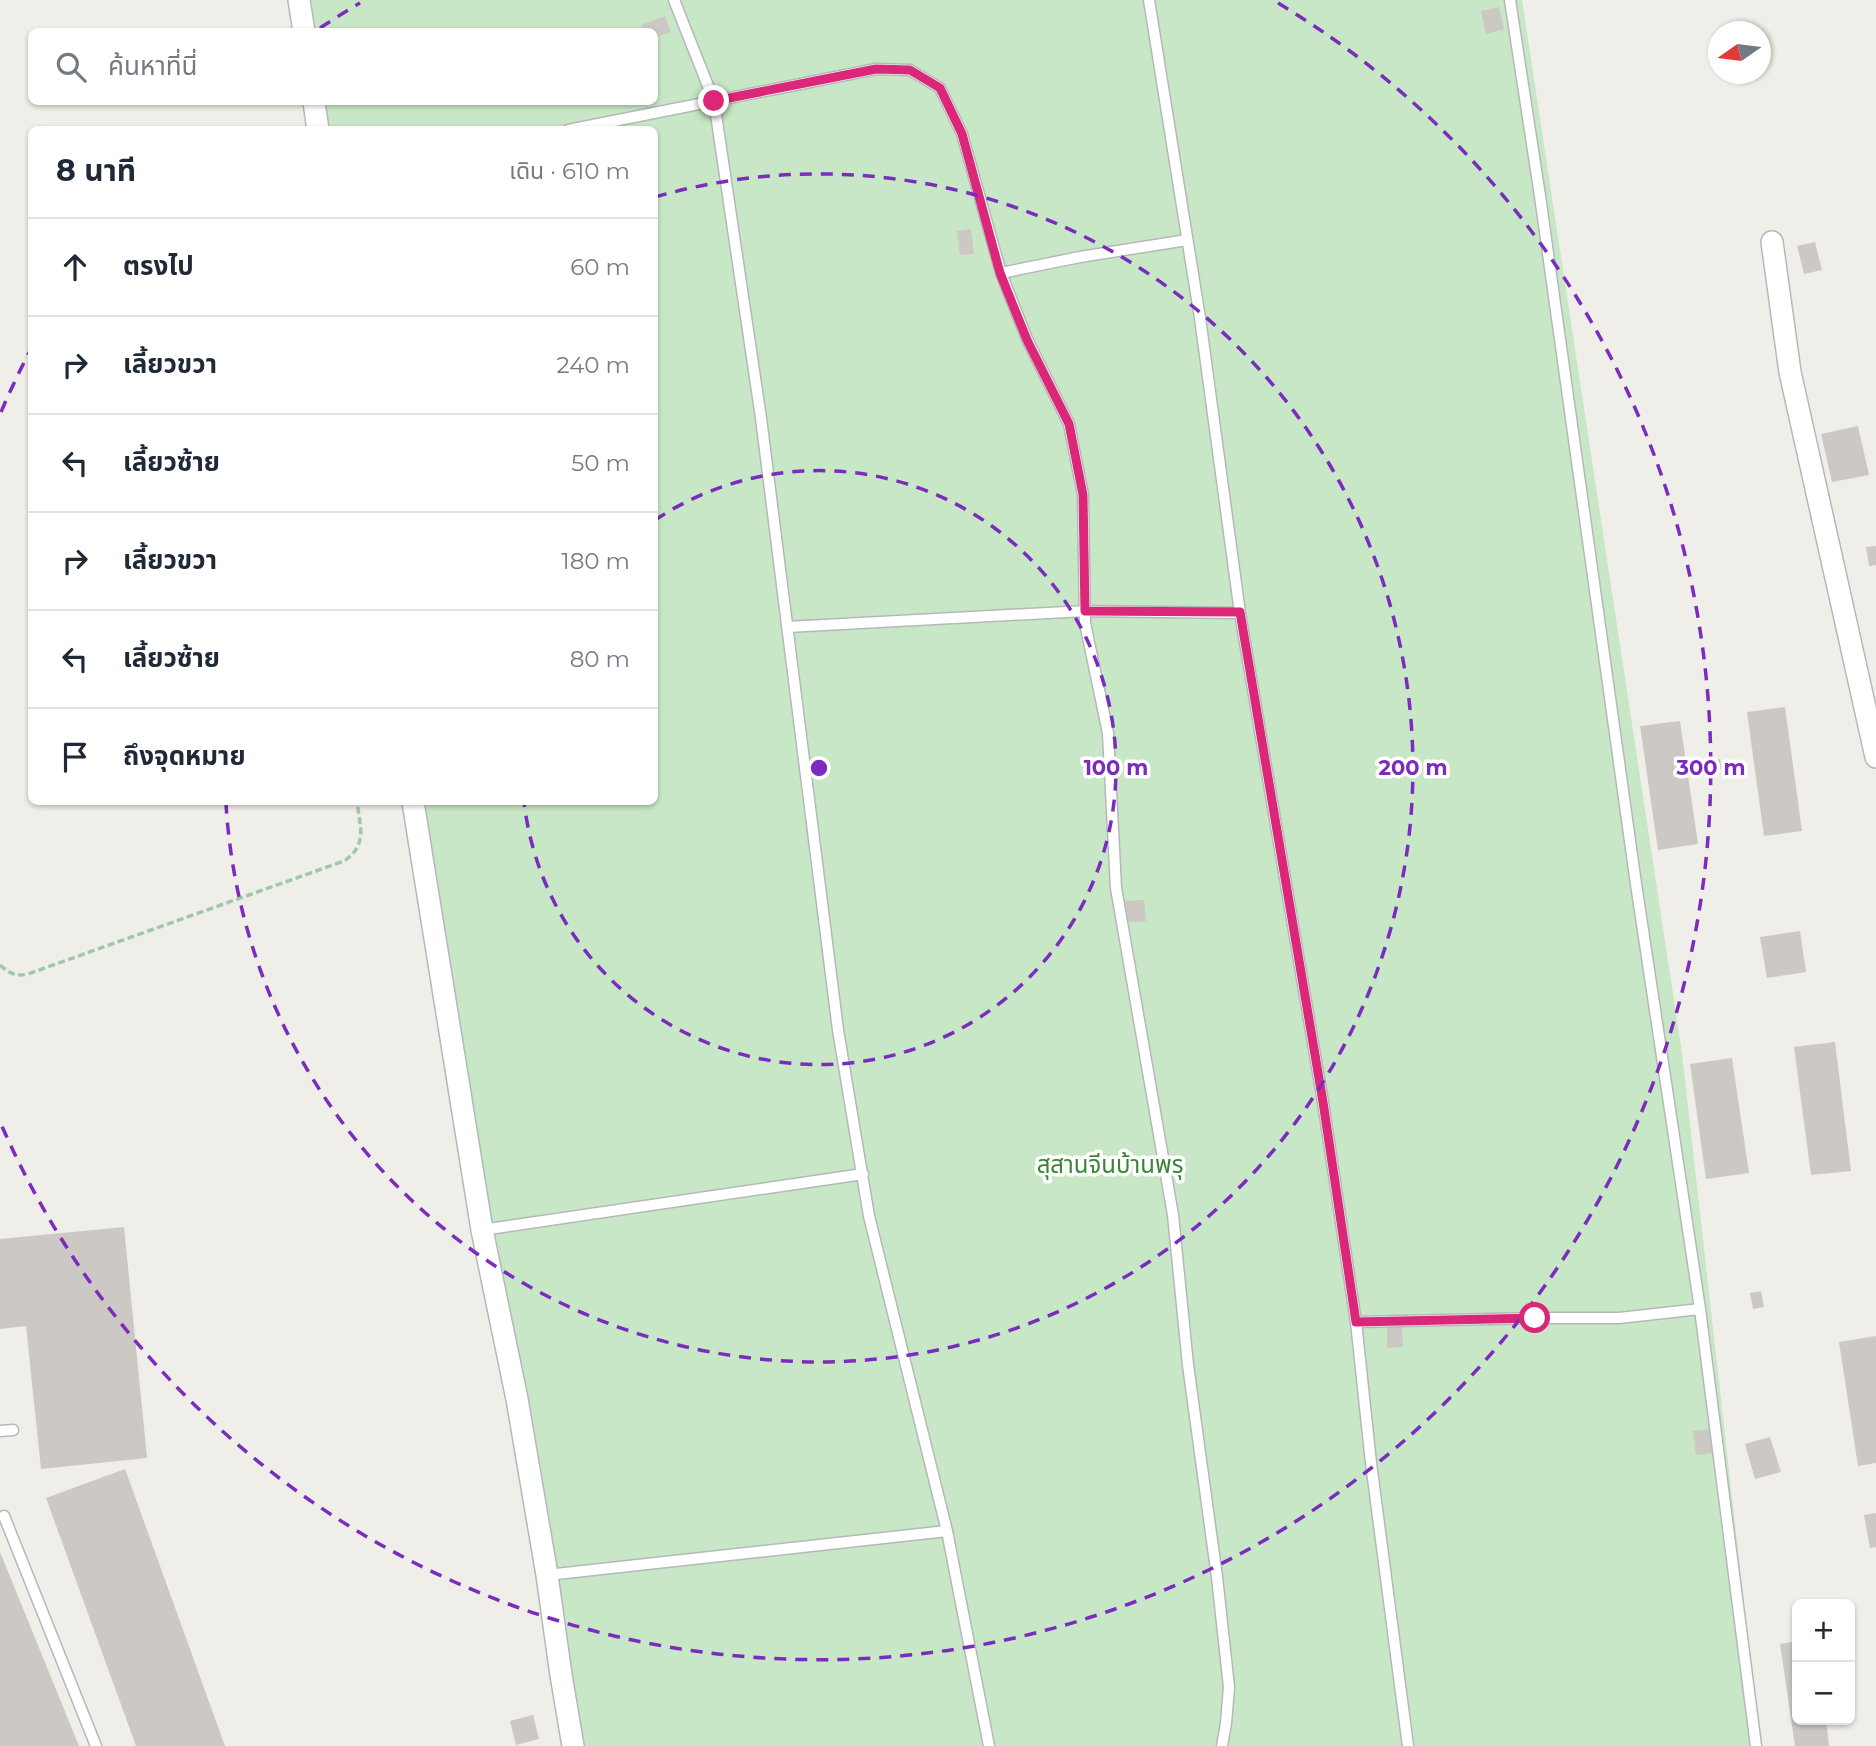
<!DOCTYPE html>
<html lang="th">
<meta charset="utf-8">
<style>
:root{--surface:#fff;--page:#f6f6f7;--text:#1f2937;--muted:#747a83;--line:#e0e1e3}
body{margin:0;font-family:Montserrat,"Noto Sans Thai",sans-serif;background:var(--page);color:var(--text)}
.controls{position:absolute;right:21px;bottom:21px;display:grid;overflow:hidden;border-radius:10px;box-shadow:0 2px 5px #0004}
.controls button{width:63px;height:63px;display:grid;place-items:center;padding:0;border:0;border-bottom:2px solid var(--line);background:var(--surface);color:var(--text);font:35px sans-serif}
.compass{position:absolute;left:1708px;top:21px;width:63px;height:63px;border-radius:50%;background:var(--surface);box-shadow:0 2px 5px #0004;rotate:256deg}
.stop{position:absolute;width:21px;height:21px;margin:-16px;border:5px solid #db2777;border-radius:50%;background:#fff}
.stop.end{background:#db2777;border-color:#fff;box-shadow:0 2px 7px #0008}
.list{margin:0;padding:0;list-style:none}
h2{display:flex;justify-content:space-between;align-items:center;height:91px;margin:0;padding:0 28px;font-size:30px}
h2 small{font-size:23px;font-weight:400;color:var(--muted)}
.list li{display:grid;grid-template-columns:46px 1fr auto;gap:21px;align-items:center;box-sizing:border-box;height:98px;padding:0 28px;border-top:2px solid var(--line)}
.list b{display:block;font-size:26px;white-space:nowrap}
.list em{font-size:23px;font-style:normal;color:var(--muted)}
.icon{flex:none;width:38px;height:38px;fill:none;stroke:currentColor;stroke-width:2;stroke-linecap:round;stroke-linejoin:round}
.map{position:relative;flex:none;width:1876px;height:1746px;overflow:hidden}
.search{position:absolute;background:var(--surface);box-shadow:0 2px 5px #0004;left:28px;top:28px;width:630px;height:77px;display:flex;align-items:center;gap:18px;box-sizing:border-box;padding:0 24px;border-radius:10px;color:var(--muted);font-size:26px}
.panel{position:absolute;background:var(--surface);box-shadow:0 2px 5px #0004;left:28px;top:126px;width:630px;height:679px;border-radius:10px}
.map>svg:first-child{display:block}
</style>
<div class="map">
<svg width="1876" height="1746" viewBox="0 0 1876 1746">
<rect width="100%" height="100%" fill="#f0eee8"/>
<path fill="#c8e7c6" d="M294 0H1522L1682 1053 1760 1746H580L490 1227 422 802H654V130L319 129 313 102H654V32L300 31Z"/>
<path fill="#ccc9c4" d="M1499 7 1504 29 1486 34 1481 11Z
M665 16 671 32 654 38V32H644L641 25Z
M971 229 974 254 960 255 957 231Z
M1815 242 1822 270 1804 274 1797 246Z
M1858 426 1869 475 1832 482 1821 434Z
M1876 546V565L1869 566 1866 547Z
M1785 707 1802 831 1764 836 1747 712Z
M1680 721 1698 844 1658 850 1640 726Z
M1720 759 1722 769 1707 771 1705 762Z
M1144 900 1146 921 1125 923 1123 901Z
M1800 931 1806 972 1767 978 1760 937Z
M1835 1042 1851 1171 1811 1175 1794 1047Z
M1732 1058 1749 1173 1706 1179 1690 1064Z
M124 1227 147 1458 41 1469 26 1326 0 1329V1239Z
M1761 1291 1764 1307 1753 1309 1750 1293Z
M1402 1325 1403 1347 1387 1348V1326Z
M1876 1336V1463L1858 1466 1839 1342Z
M1710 1429 1713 1453 1696 1455 1693 1431Z
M1770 1437 1781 1472 1755 1479 1745 1444Z
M125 1469 225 1746H136L46 1498Z
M1876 1513V1547L1870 1548 1864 1515Z
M0 1552 79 1746H0Z
M1797 1641V1720H1826L1829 1746H1795L1780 1644Z
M533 1715 539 1739 516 1745 510 1721Z"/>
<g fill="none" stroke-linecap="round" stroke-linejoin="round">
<g stroke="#b5b8bb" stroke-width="13">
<path id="service" d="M674 0 714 101 761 418 838 1030 869 1216 947 1531
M1149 0 1200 318 1240 613 1323 1102 1356 1322 1371 1463 1408 1746
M1510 0 1540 196 1636 884 1700 1309 1756 1746
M568 130 876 69 910 70 940 88 962 134 1001 273 1027 339 1069 424 1083 495 1085 623 1108 733 1116 888 1173 1215 1188 1365 1217 1577 1229 1687 1226 1723 1222 1746
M1001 273 1080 257 1187 240
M787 627 1085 611 1240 613
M482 1230 863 1174
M1356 1322 1535 1318H1619L1700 1309
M0 1431 13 1430
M4 1516 96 1746
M547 1575 947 1531 989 1746"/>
</g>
<g stroke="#b5b8bb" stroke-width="24">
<path id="minor" d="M299 0 304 32
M314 102 318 130
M1772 242 1790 372 1876 757
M413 802 482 1230 517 1399 547 1575 561 1675 573 1746"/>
</g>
<path stroke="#9fc8a8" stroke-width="3.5" stroke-dasharray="7 3.5" stroke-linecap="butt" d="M0 965C9 973 16 977 28 974L344 861C368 845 360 826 357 802"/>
<use href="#service" stroke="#fff" stroke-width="10"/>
<use href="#minor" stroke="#fff" stroke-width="21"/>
</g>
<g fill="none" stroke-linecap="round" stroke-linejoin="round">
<path stroke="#db2777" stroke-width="9" d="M714 101 876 69 910 70 940 88 962 134 1000 273 1027 340 1069 424 1083 495 1085 611 1240 612 1323 1102 1356 1322 1535 1318"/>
</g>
<g fill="none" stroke="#7b2cbf" stroke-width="3.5" stroke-dasharray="12 9">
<path d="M655 520A297 297 0 1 1 524 802"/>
<path d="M655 197A594 594 0 1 1 226 804"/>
<path d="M1 412A892 892 0 0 1 31 349M320 28A892 892 0 0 1 360 3M1278 3A892 892 0 1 1 1 1124"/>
</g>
<g text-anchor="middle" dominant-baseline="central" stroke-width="7" stroke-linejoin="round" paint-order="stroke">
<g font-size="24" fill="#3b8539" stroke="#fff">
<text x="1110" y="1164">สุสานจีนบ้านพรุ</text>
</g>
</g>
<circle cx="819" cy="768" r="10" fill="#7b2cbf" stroke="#fff" stroke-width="3.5"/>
<g font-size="21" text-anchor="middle" font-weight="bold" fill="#7b2cbf" stroke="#fff" stroke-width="7" stroke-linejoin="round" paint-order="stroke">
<text x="1116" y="775">100 m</text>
<text x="1413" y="775">200 m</text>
<text x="1711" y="775">300 m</text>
</g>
</svg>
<div class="controls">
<button>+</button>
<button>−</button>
</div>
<svg class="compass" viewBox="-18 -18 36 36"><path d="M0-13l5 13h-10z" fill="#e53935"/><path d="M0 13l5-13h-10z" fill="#747a83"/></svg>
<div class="stop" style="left:1535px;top:1318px"></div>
<div class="stop end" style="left:714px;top:101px"></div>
<div class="search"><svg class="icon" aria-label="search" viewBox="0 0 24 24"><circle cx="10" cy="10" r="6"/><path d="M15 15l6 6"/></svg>ค้นหาที่นี่</div>
<section class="panel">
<h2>8 นาที<small>เดิน · 610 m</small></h2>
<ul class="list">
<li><svg class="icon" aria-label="ahead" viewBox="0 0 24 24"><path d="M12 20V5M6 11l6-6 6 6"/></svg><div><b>ตรงไป</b></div><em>60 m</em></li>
<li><svg class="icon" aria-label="right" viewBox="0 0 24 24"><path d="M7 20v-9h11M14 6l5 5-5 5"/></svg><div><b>เลี้ยวขวา</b></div><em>240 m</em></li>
<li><svg class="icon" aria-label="left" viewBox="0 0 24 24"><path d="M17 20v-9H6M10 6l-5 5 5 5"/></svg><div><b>เลี้ยวซ้าย</b></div><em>50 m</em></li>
<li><svg class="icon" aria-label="right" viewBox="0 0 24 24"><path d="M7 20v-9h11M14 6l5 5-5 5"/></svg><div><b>เลี้ยวขวา</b></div><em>180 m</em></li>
<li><svg class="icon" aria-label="left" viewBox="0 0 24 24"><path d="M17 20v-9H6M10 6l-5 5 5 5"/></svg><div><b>เลี้ยวซ้าย</b></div><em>80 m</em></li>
<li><svg class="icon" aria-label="arrive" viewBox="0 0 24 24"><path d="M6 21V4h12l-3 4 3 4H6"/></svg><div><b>ถึงจุดหมาย</b></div></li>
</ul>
</section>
</div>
